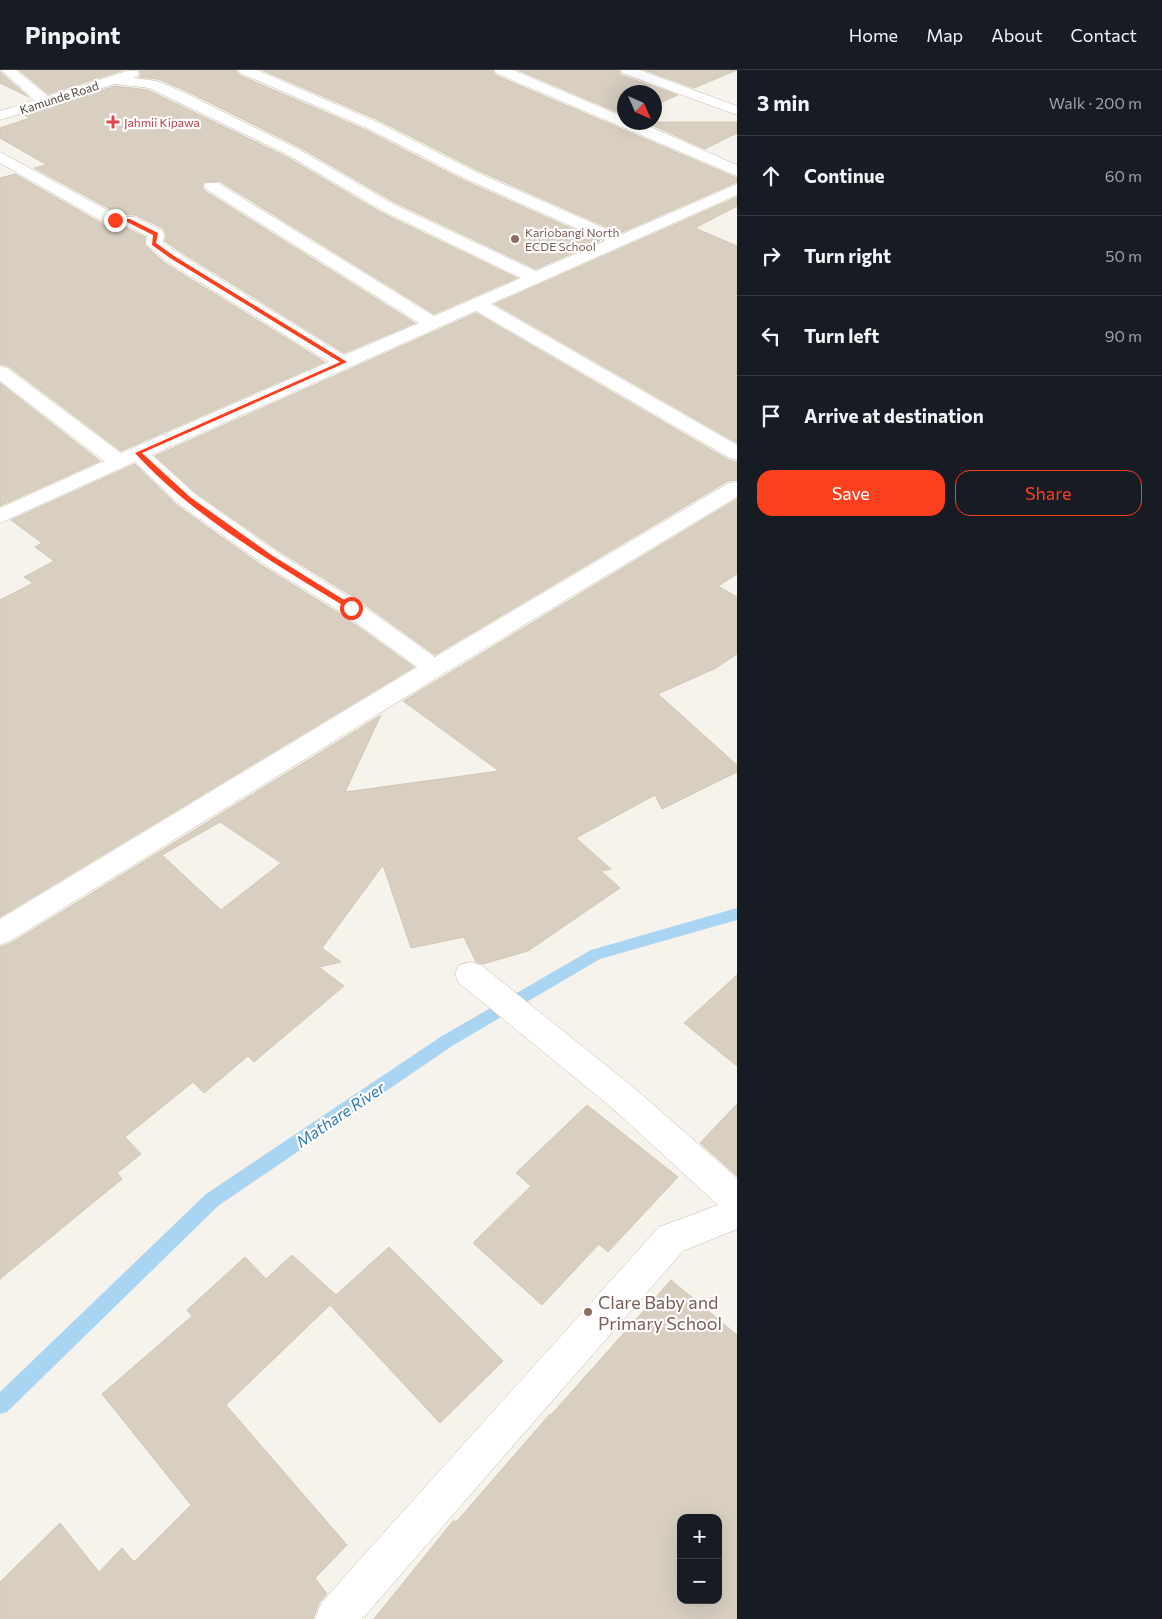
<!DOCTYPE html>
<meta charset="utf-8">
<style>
:root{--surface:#171b24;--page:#242831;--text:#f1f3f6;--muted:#9ea1a6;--line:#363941;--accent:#fc3f1d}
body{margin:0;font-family:Commissioner,sans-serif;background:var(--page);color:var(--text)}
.controls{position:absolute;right:15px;bottom:15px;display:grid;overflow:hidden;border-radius:10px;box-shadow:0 5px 20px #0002}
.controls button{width:45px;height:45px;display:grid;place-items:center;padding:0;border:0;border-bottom:1px solid var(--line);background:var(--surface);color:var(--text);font:25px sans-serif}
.compass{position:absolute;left:617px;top:15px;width:45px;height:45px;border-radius:50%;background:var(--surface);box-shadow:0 5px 20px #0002;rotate:135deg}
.stop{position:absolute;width:15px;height:15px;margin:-11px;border:4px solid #fc3f1d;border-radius:50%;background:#fff}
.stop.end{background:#fc3f1d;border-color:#fff;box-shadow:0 1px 5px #0008}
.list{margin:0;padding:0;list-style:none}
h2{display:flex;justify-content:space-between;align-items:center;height:65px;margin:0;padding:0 20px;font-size:21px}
h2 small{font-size:16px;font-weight:400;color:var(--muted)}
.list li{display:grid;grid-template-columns:32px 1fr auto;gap:15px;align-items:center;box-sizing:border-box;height:80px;padding:0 20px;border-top:1px solid var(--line)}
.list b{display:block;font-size:19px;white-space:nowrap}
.list em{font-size:16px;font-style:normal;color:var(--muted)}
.actions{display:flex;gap:10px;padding:15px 20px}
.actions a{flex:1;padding:11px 0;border:1px solid var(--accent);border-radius:15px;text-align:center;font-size:18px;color:var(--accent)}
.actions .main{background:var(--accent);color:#fff}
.icon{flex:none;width:28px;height:28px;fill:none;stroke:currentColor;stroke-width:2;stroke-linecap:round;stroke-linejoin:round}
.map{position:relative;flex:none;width:737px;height:1549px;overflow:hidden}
header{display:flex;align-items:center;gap:30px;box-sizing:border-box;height:70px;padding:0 25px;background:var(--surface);border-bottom:1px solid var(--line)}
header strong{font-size:24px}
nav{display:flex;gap:28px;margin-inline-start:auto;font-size:18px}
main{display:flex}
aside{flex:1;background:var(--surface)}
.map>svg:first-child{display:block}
</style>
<header>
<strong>Pinpoint</strong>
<nav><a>Home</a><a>Map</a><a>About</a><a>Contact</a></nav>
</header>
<main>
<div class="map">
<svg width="737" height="1549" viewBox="0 0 737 1549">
<rect width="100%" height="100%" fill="#f6f3ec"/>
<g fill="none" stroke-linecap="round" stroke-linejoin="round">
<path fill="#a9d4f2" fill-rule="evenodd" d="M737 838V850L600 889 452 976 218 1136 7 1342 0 1344V1322L206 1124 442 966 591 880Z"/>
</g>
<path fill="#d8cfc1" stroke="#d3c7b4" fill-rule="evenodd" d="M19 0H124L48 24Z
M139 0H236L239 5 366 60 463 110 600 171 536 199 394 132 299 77 184 20 158 9 139 7 141 4Z
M262 0H492L495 5 737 108V112L620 163 477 100 378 50Z
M518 0H618L621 5 678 25 654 35V22H624V45Z
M645 0H737L694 18Z
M0 2 29 27 0 13Z
M115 16 148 20 287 87 380 142 517 208 434 244 219 111 204 112 202 117 205 121 415 253 344 283 179 181 165 171 166 164 163 158 135 145 119 144 34 98 47 95 0 68V58L30 48 23 45Z
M645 52H737V63L705 79Z
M15 104 108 157H125L145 167V175L165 193 325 292 121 381 8 296 0 294V108Z
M737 127V136L695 158 737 176V373L495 234Z
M476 243 729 390 737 392V410L728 411 435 585 360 531 279 481 196 423 155 386Z
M0 313 100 391 0 436Z
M135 394 178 436 261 495 342 545 414 597 0 847V530L33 513 24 507 54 491 35 477 42 473 11 450Z
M737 429V504L718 516 737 527V584L716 598 658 624 737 695V702L662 739 655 725 576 768 611 799 601 801 620 818 528 881 483 894 476 892 464 867 411 878 383 795 322 878 341 892 319 897 344 916 254 992 248 986 204 1023 193 1012 125 1067 141 1084 117 1103 122 1109 0 1209V877L11 873 381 645 345 722 499 701 403 631ZM220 752 281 793 221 840 162 785Z
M737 905V996L684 953Z
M737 1034V1106L700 1073Z
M587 1035 678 1107 608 1182 599 1174 542 1235 473 1173 531 1116 516 1103Z
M389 1177 503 1291 440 1353 330 1235 226 1335 347 1475 315 1508 327 1524 319 1533 313 1549H0V1512L60 1453 99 1502 122 1478 134 1492 191 1435 102 1324 192 1246 187 1240 245 1187 266 1209 292 1185 336 1225Z
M671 1210 737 1265V1549H374L453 1451H457L550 1344 551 1345ZM681 1448H718V1530H681Z"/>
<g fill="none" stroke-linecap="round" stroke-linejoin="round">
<g stroke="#c2bbae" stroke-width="1">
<path id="minor" d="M1 0H16L48 26 127 1H137L139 4 134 8 157 11 183 22 298 79 393 134 536 201 605 171 464 108 367 58 240 3 238 0H257L377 52 476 102 620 165 737 114V125L491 234 737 375V390L730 388 476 241 152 385 195 424 278 483 359 533 435 587 729 413 737 412V427L443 604 10 871 0 875V849L417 597 343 543 262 493 179 434 135 392 0 453V438L104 391 0 311V296L7 298 121 383 329 292 166 191 146 174 147 166 125 155H109L0 93V82L118 146 134 147 162 160 164 164 163 172 178 183 344 285 419 253 206 119 204 116 206 113H218L434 246 521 208 381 140 288 85 149 18 115 14 0 50V41L35 30Z
M494 0H513L624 47V52H639L737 95V106L496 3Z
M620 0H640L737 36V45L622 3Z
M470 892 481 895 633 1017 737 1108V1159L683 1181 362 1549H315L321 1534 345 1506 659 1157 718 1135 611 1037 459 913 455 904 459 895Z"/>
</g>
<use href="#minor" fill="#fff" fill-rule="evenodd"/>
</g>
<path fill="#fc3f1d" d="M115 149H130L158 163 156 173 174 186 347 292 142 383 190 427 273 486 354 536V539H349C277 495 192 446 135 383L340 292 170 188 152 175 153 165 127 152H113Z"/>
<path fill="#e0444e" stroke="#fff" stroke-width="2" d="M110.5 44.5h5v5h5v5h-5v5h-5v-5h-5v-5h5z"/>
<g fill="#8d6e63" stroke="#fff" stroke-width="2">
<circle cx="515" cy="169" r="5"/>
<circle cx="588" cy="1242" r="5"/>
</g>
<g text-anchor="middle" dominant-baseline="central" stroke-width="4.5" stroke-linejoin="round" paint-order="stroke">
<g font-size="12" fill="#4b4439" stroke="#fff">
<text transform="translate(59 27) rotate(-18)">Kamunde Road</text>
</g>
<g font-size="12" fill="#be3a42" stroke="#fff" text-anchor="start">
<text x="124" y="52">Jahmii Kipawa</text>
</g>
<g font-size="12" fill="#785e54" stroke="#fff" text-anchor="start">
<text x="525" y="162">Kariobangi North<tspan x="525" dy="14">ECDE School</tspan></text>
</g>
<g font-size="16" font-style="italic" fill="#2e7ab2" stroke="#fff">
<text transform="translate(340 1044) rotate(-34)">Mathare River</text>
</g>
<g font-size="18" fill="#785e54" stroke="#fff" text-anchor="start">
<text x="598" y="1232">Clare Baby and<tspan x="598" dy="21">Primary School</tspan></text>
</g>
</g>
</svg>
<div class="controls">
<button>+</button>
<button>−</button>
</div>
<svg class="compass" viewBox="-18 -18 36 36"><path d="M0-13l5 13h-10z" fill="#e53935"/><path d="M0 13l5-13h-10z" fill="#9ea1a6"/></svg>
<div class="stop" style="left:351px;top:538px"></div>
<div class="stop end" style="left:115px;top:150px"></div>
</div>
<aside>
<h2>3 min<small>Walk · 200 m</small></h2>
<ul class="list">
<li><svg class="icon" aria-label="ahead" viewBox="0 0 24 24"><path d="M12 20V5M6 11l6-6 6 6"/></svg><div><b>Continue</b></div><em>60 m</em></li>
<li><svg class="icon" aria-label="right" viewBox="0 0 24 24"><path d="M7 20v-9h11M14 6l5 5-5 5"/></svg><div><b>Turn right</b></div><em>50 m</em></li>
<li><svg class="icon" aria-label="left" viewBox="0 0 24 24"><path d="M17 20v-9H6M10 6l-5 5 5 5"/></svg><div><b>Turn left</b></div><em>90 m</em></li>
<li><svg class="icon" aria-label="arrive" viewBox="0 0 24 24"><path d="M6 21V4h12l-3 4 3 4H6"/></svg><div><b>Arrive at destination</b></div></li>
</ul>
<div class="actions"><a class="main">Save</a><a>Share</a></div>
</aside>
</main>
